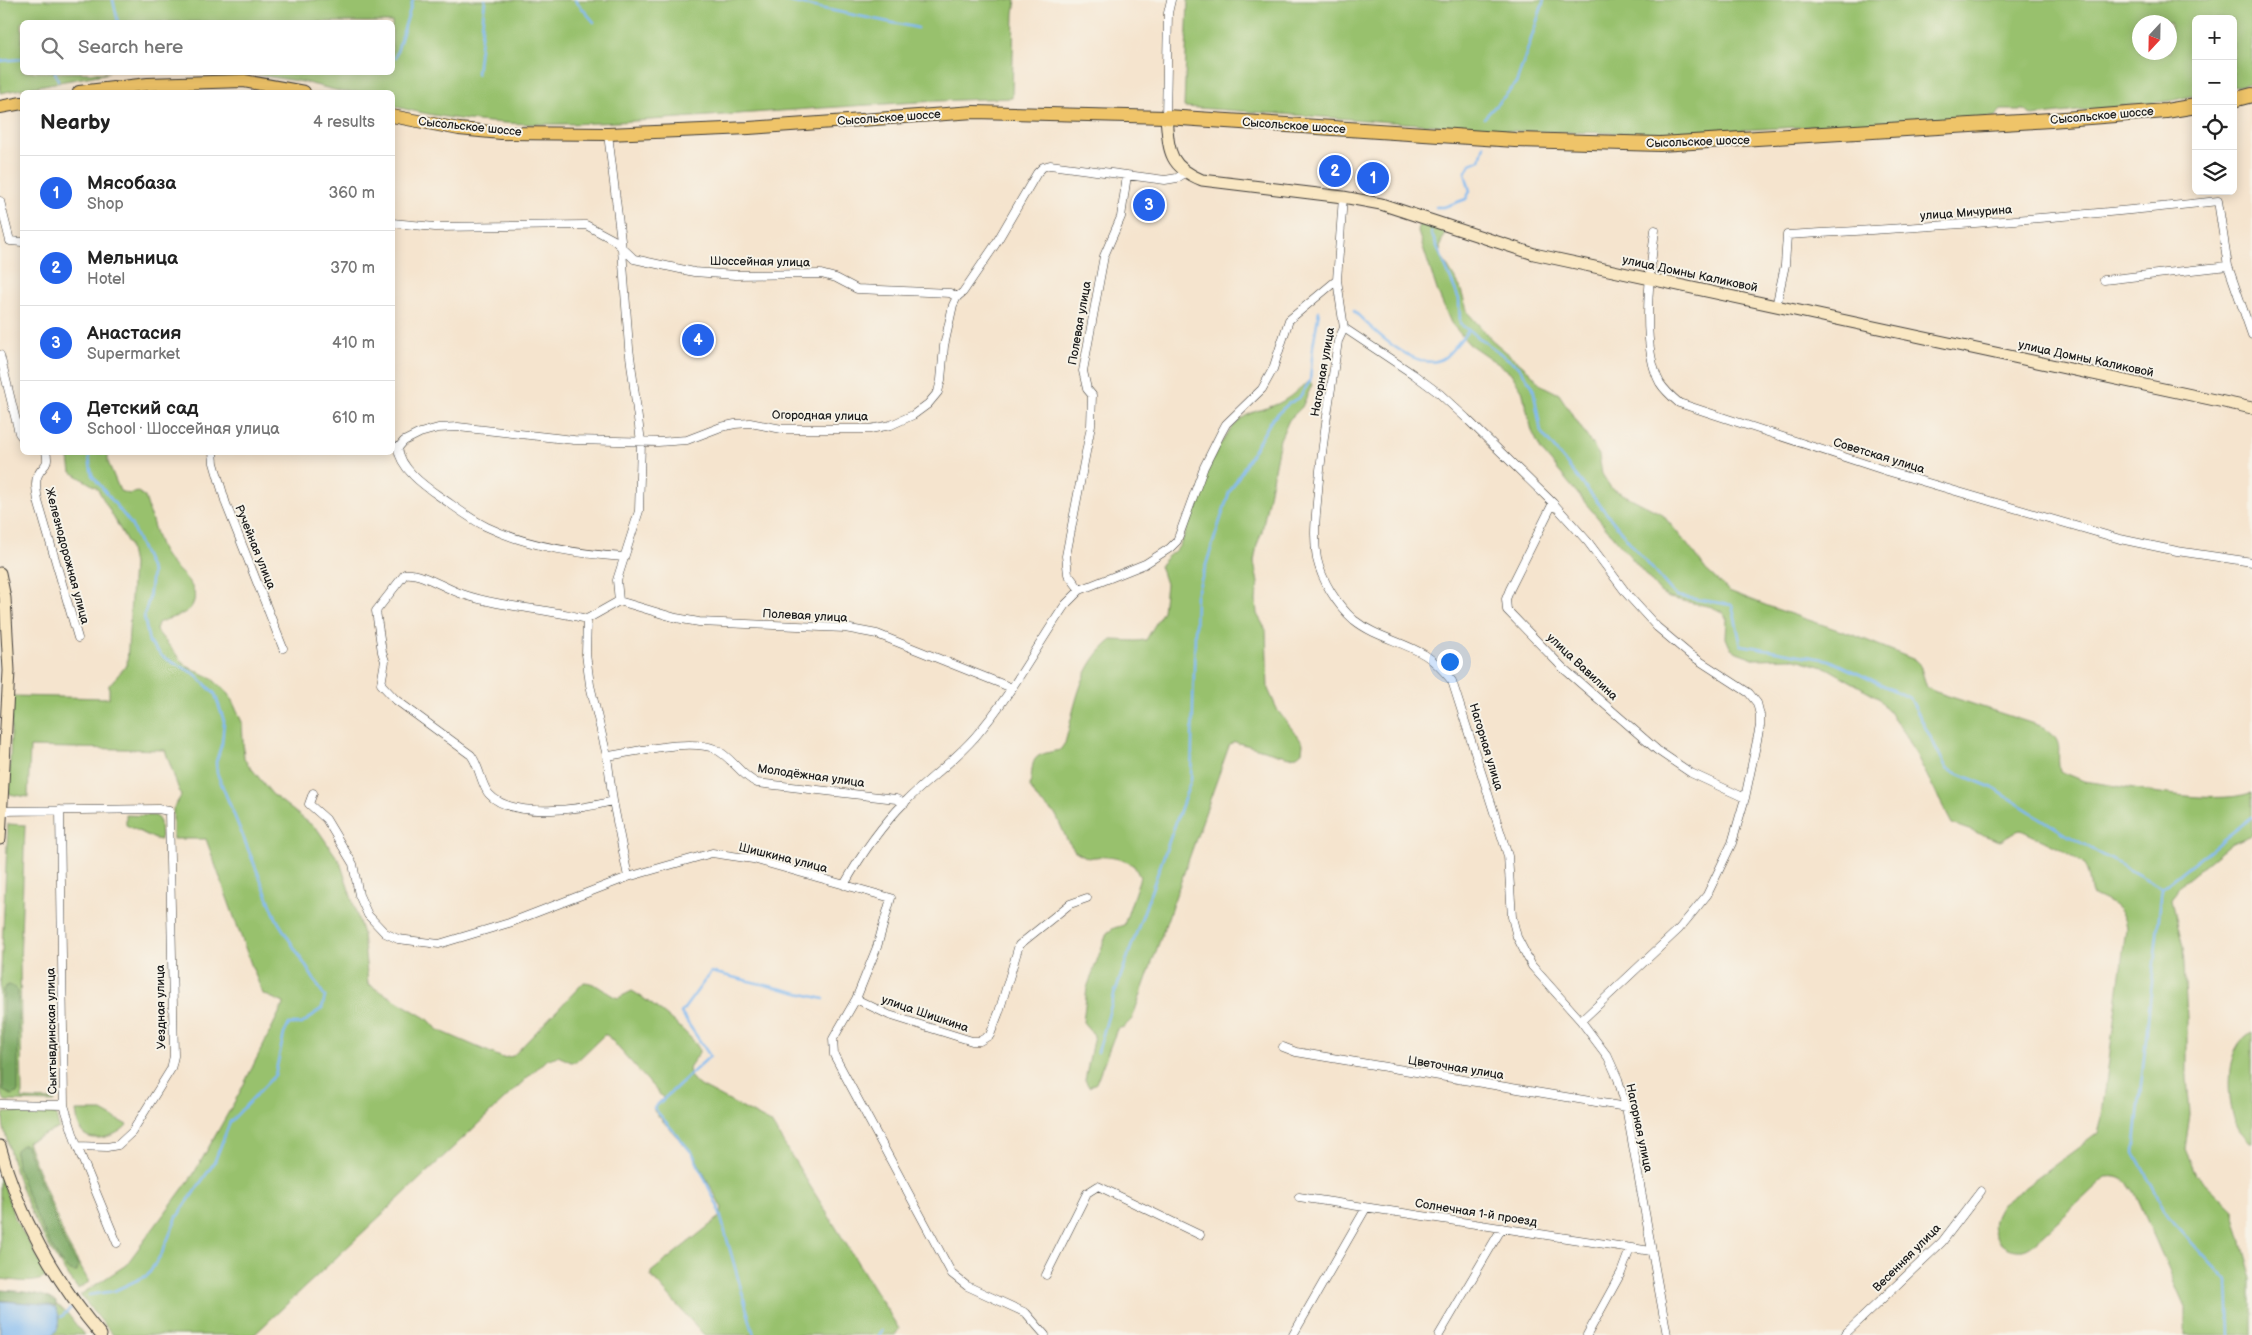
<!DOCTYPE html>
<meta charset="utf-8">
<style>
:root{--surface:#fff;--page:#f2f2f2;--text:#222;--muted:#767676;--line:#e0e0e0;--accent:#2563eb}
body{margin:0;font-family:"Balsamiq Sans",sans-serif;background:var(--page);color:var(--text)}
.controls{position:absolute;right:15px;top:15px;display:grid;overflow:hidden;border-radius:8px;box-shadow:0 2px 12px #0003}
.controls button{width:45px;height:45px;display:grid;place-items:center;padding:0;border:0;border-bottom:1px solid var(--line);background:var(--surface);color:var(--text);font:25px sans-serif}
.compass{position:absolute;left:2132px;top:15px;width:45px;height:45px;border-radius:50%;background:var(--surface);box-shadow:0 2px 12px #0003;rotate:202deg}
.you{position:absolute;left:1449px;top:661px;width:18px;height:18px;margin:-12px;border:4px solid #fff;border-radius:50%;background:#1a73e8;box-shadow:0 0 0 8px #1a73e833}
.badge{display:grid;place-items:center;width:32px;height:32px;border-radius:50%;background:var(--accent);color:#fff;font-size:16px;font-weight:700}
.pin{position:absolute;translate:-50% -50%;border:2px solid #fff;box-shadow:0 1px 5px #0006}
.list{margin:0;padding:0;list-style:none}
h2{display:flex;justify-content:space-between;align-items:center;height:65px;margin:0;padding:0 20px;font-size:21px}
h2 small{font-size:16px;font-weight:400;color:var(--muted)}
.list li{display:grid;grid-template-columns:32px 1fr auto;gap:15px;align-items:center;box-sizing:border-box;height:75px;padding:0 20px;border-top:1px solid var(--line)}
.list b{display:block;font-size:19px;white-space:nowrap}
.list p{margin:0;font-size:16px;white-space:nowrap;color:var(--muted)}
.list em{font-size:16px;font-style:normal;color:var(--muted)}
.icon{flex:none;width:28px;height:28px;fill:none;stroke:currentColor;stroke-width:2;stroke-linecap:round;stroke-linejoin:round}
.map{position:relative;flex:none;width:2252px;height:1335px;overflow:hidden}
.search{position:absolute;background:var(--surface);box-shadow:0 2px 12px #0003;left:20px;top:20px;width:375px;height:55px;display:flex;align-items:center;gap:12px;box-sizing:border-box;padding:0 18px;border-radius:8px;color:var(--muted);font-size:19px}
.panel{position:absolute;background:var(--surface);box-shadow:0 2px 12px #0003;left:20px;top:90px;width:375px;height:365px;border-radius:8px}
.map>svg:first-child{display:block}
</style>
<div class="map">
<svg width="2252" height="1335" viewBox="0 0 2252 1335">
<rect width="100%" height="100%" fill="#f7f3e8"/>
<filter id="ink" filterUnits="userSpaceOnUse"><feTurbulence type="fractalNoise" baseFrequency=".02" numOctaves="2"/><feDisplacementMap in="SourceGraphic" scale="10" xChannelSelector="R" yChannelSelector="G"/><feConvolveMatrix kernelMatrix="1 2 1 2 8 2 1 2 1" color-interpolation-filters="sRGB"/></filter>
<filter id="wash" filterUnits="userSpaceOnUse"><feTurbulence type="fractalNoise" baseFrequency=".0096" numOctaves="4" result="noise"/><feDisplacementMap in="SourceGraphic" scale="20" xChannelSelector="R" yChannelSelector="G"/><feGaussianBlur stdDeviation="1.12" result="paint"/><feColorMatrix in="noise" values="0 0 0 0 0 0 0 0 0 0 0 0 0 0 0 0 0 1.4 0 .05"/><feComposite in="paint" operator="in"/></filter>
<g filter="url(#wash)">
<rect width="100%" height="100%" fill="#f5e4ce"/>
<path fill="#98c16d" stroke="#5a6e44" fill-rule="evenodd" d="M0 0H1016L1014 13 1012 98C911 101 810 109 709 116 603 123 496 134 393 106L392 92H343L303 82 247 73 392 72V22H22V72L109 73 0 93Z
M1188 0H2252V83L2233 87V19H2196V95L2170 101 2032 116 2025 110H2001L1995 117 1663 134 1515 131 1184 107ZM2140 22H2170V52H2140Z
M1419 224 1445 232 1440 246 1441 256 1460 287 1468 313 1492 340 1531 373 1541 385 1559 394 1599 455 1602 474 1611 488 1662 514 1694 553 1706 570 1729 591 1773 608 1856 636 1915 660 1920 665 1927 688 1936 692 2043 727C2067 744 2055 748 2060 771L2084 781C2129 787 2209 806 2252 793V835L2232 843 2179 886 2172 900 2183 947 2187 1018V1078L2190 1114 2185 1149 2196 1174 2233 1210 2252 1279V1335H2185V1307L2135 1193C2127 1181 2122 1175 2106 1177L2036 1242C2032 1245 2027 1249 2022 1250 2004 1252 1990 1238 1994 1220 1995 1215 1999 1209 2001 1205L2098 1133 2101 1122 2126 928C2123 906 2110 903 2092 894 2089 885 2090 872 2083 864 2075 854 2035 837 2021 830 2013 831 2008 838 2000 841L1952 824 1906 735 1878 697 1827 668 1792 658 1756 659 1737 652 1730 647 1726 638 1727 619 1722 612 1712 607 1669 598 1660 592 1541 450 1532 431 1522 390 1510 372 1469 344 1451 323 1438 293 1418 232Z
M1310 381 1312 385 1302 407 1289 420 1280 439 1262 531 1257 545 1254 562 1258 583 1256 600 1257 614 1266 630 1268 689 1278 711 1303 743 1302 752 1297 756 1289 757 1235 742 1229 746 1132 1019 1124 1027 1117 1029 1096 1083 1089 1087 1085 1080 1094 1035 1083 1022 1087 988 1107 933 1114 928 1124 925 1140 877C1138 874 1136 869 1134 866 1123 857 1101 855 1088 858L1075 851 1067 840 1056 815 1038 800 1030 787C1034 757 1029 756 1060 750L1065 743C1075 707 1080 664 1112 640L1136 641 1146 640 1163 611 1166 584 1160 566C1166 555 1176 552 1180 545 1198 506 1208 446 1241 419 1254 409 1270 409 1283 401 1293 396 1300 386 1310 381Z
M68 453H108V462L120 491 129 494 138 492 145 497C151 515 155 535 163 552 171 569 204 584 192 606 186 616 167 618 158 623L156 630 186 666 210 677 229 694 242 722 244 759 272 794 318 830 340 862 363 934 368 984 429 1020 438 1030 503 1058 513 1056 584 982C597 982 606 994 618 998L632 991C645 998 698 1038 699 1051 699 1056 691 1063 689 1068L690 1076 697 1084 771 1123 899 1329 895 1335H704L651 1276V1272L720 1217 722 1208 695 1157 654 1111V1107L663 1098 607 1035H604L576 1062H571L558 1056 546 1060 254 1335H113L80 1295 126 1265 193 1175 240 1092 284 1003 263 994 252 967 206 839H173V809L181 796 165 750 30 747 28 797 9 794 12 696 109 698V685L127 665 133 564 129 545 97 488 71 472Z
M126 815 156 816 160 822 161 840 155 839 126 825Z
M8 824 25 825 20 962 22 1099 55 1100 54 1102 5 1101 1 1094 0 993Z
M2252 1033V1142H2249C2245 1137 2239 1132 2237 1126 2226 1103 2223 1044 2252 1033Z
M45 1110 56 1115 59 1128 27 1142 66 1241 89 1282 78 1289C45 1247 20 1196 8 1144 6 1134 1 1123 4 1113Z
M76 1111H102L127 1125C118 1136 90 1145 81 1131 78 1126 77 1117 76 1111Z
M0 1174 15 1219 48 1275C36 1286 15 1280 0 1279Z
M0 1293C23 1297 50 1295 67 1313 73 1320 78 1328 84 1335H0Z"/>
<path fill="#7aa760" stroke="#4b623e" d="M9 985 14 987 18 992V1092L12 1095 3 1091V990L5 987Z
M22 1145H26L64 1242 78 1266 77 1272C72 1272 69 1271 66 1268 53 1257 10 1164 16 1150Z
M0 1290C14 1291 45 1292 56 1302V1306L0 1300Z"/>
<path fill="#80b9f1" stroke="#4e6a86" d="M0 1301 43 1304 56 1308C61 1318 61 1326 53 1335H0Z"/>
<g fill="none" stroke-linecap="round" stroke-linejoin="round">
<path stroke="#80b9f1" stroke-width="2.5" d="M113 0 118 22
M575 0 594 22
M780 0 918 28
M395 58 413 0
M0 61 22 59
M55 72 58 80
M477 74 485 0
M1484 118 1516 84 1544 0
M1436 207H1444L1466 199 1470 191 1465 173 1470 164 1480 160 1484 145
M1431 232 1459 299 1460 324 1519 367 1533 387 1541 432 1636 550 1676 596 1732 605 1741 645 1829 660 1910 698 1947 769 1993 788 2067 835 2162 888 2134 1152 2169 1218 2227 1281 2229 1335
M1354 311C1371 328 1419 377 1445 357 1453 350 1461 339 1468 331
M88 452 92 475 131 524 152 572 149 599 144 616 149 642 163 657 195 674 215 694 224 721 222 743 216 762 217 773 277 920 325 997 322 1008 302 1024H289L284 1034 275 1075 230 1122 214 1163 177 1217 162 1253 148 1275 114 1291 89 1295
M2162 888 2252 817
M1098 1052 1114 995 1191 780 1196 596 1229 493 1272 419 1288 404 1299 398 1310 381 1313 346 1319 311
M61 1317 71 1308
M754 1335 718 1207 693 1154 654 1108 710 1056 681 1013 711 972 824 999
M879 1335 882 1331"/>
</g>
</g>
<g filter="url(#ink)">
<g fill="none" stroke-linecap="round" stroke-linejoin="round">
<g stroke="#3d3a37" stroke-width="9">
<path id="street" d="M1166 117 1168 13 1171 0
M608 134 622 249 629 348 641 442 639 511 617 580 619 601
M1343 197 1337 280 1344 328 1338 341C1331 391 1322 441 1318 491 1316 514 1313 536 1317 559 1322 581 1337 605 1354 620 1375 637 1402 641 1425 655 1436 662 1444 671 1452 681L1508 856 1512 917 1517 937 1532 966 1581 1021 1608 1057 1618 1079 1626 1107 1667 1335
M0 201 10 241 22 242
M392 223 435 227 586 225 614 240 634 259 694 272 735 275 821 274 836 278 857 289 950 293 957 297
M1655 230C1650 270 1640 347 1660 383 1665 391 1672 397 1679 403L1887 471 2120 539 2177 551 2252 562
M2104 280 2228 266
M1776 307 1785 265 1787 235C1931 227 2075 217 2218 201L2228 266 2252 335
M1344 328 1413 374 1440 394 1466 418 1553 503 1588 542 1627 594 1657 627 1689 654 1749 693 1757 703 1760 715V726L1745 798 1732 843 1707 895 1679 929 1581 1021
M0 355 19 433 22 437
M392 445 398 448 404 441 420 433 438 428 458 427 574 440 658 442 687 440 721 427 735 424 750 423 782 429H870L891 425 913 415 928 404 938 392 941 380 944 346 953 305 957 297 963 292 995 245 1037 173 1043 167 1050 165 1165 180 1177 178 1185 173
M398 448C400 468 423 485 439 496 454 506 470 519 487 527 529 547 577 554 624 557
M46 452C50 467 42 465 38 475 34 482 37 493 38 501L78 638
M213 452 214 463 226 504 283 648
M1553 503 1510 589 1506 599 1507 610 1563 668 1657 750 1691 773 1745 798
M1080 590 1068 574 1066 556 1091 426 1092 395 1087 389 1083 371 1104 256 1121 217 1127 175
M619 601 676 618 699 622 845 628 877 634 1012 688
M619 601 587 619 586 654 590 685 607 756 613 801 628 877
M587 619C546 608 503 608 462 594 446 589 420 571 405 574L376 611 382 652 385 661 381 684 396 700 471 755C480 767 481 785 489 794 512 820 583 809 613 801
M607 756C635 752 691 738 715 749 732 757 740 775 757 783L896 799 905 803
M313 793 309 804 326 819 353 864 359 895 368 915 385 933 398 939 439 944 509 923 628 877 712 853 753 859 891 898 877 947 856 999 833 1039 834 1055 952 1274 967 1286 1026 1313 1045 1335
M60 810 64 1105 77 1146 117 1243
M2 811 158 809 169 811 174 1056 171 1069 132 1132 118 1145 107 1147 77 1146
M844 885C861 855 880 827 905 802 927 780 954 761 975 737 1010 697 1035 649 1065 605L1080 590 1145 564 1170 548 1177 541 1204 467 1221 433 1226 424 1262 389 1273 369 1289 320 1337 280
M856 999 889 1015 972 1041H980L990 1035 999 1012 1019 945 1070 904 1087 898
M1283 1047 1296 1052 1626 1107
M0 1104 64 1105
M1299 1197 1651 1251
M1046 1275 1087 1193 1098 1186 1200 1235
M1293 1335 1366 1208
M1439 1335 1502 1228
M1587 1335 1621 1273 1630 1249
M1844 1335 1942 1242 1981 1191"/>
</g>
<g stroke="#3d3a37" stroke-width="13">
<path id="secondary" d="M1166 117C1169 151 1168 166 1202 180L1343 197 1381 204 1534 254 2252 408
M0 573 5 598 9 671 0 839
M0 1146C18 1215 55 1281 101 1335"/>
</g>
<g stroke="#3d3a37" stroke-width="14">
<path id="primary" d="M79 92 148 84 244 81 304 92
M0 107 22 103
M392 116 459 129 501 133 608 134 749 128 974 112 1166 117"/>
</g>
<g stroke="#3d3a37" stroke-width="16">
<path id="highway" d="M2233 100 2252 95
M1166 117 1515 140 1660 144 2051 120 2166 111 2196 106"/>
</g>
<use href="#street" stroke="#fff" stroke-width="8"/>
<use href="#secondary" stroke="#f9e7c3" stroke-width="11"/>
<use href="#primary" stroke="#efc469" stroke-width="12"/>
<use href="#highway" stroke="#efc469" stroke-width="14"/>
</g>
</g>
<g text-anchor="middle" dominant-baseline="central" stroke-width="4" stroke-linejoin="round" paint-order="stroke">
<g font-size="12" fill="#1c1c1c" stroke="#f7f3e8">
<text transform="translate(2102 116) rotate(-5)">Сысольское шоссе</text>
<text transform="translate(889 118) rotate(-4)">Сысольское шоссе</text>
<text transform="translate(1294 126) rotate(4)">Сысольское шоссе</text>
<text transform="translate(470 127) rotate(6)">Сысольское шоссе</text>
<text transform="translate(1698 142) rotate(-2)">Сысольское шоссе</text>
<text transform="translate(1966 213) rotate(-4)">улица Мичурина</text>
<text transform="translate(760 262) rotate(1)">Шоссейная улица</text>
<text transform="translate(1690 274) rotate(12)">улица Домны Каликовой</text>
<text transform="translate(1080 323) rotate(-80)">Полевая улица</text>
<text transform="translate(2086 359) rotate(12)">улица Домны Каликовой</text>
<text transform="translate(1323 372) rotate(-80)">Нагорная улица</text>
<text transform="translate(820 416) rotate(1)">Огородная улица</text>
<text transform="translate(1879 456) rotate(17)">Советская улица</text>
<text transform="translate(255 547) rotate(68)">Ручейная улица</text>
<text transform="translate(67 556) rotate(75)">Железнодорожная улица</text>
<text transform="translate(805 616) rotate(3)">Полевая улица</text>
<text transform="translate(1582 667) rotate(43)">улица Вавилина</text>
<text transform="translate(1486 747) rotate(73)">Нагорная улица</text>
<text transform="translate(811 776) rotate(8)">Молодёжная улица</text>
<text transform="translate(783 858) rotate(14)">Шишкина улица</text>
<text transform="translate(161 1007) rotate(-91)">Уездная улица</text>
<text transform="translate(925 1014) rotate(19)">улица Шишкина</text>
<text transform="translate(52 1031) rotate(-91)">Сыктывдинская улица</text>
<text transform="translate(1456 1068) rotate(9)">Цветочная улица</text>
<text transform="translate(1639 1128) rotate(78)">Нагорная улица</text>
<text transform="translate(1476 1213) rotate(9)">Солнечная 1-й проезд</text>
<text transform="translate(1907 1258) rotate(-45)">Весенняя улица</text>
</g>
</g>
</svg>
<div class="controls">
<button>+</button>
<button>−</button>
<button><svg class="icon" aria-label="locate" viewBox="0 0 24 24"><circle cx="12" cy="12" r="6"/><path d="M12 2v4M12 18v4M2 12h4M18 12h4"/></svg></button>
<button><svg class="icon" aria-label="layers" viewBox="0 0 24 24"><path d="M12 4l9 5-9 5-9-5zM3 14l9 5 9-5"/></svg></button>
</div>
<svg class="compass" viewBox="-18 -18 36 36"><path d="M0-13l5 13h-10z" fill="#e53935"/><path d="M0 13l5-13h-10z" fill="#767676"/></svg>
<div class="you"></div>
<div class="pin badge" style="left:1373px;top:178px">1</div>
<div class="pin badge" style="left:1335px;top:171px">2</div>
<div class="pin badge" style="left:1149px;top:205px">3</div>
<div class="pin badge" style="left:698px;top:340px">4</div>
<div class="search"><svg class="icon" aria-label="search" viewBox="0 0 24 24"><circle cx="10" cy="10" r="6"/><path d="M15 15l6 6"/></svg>Search here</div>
<section class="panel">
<h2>Nearby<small>4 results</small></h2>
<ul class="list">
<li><span class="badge">1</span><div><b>Мясобаза</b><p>Shop</p></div><em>360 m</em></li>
<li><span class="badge">2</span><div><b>Мельница</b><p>Hotel</p></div><em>370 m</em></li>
<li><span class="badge">3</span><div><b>Анастасия</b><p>Supermarket</p></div><em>410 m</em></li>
<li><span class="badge">4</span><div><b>Детский сад</b><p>School · Шоссейная улица</p></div><em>610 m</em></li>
</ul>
</section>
</div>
